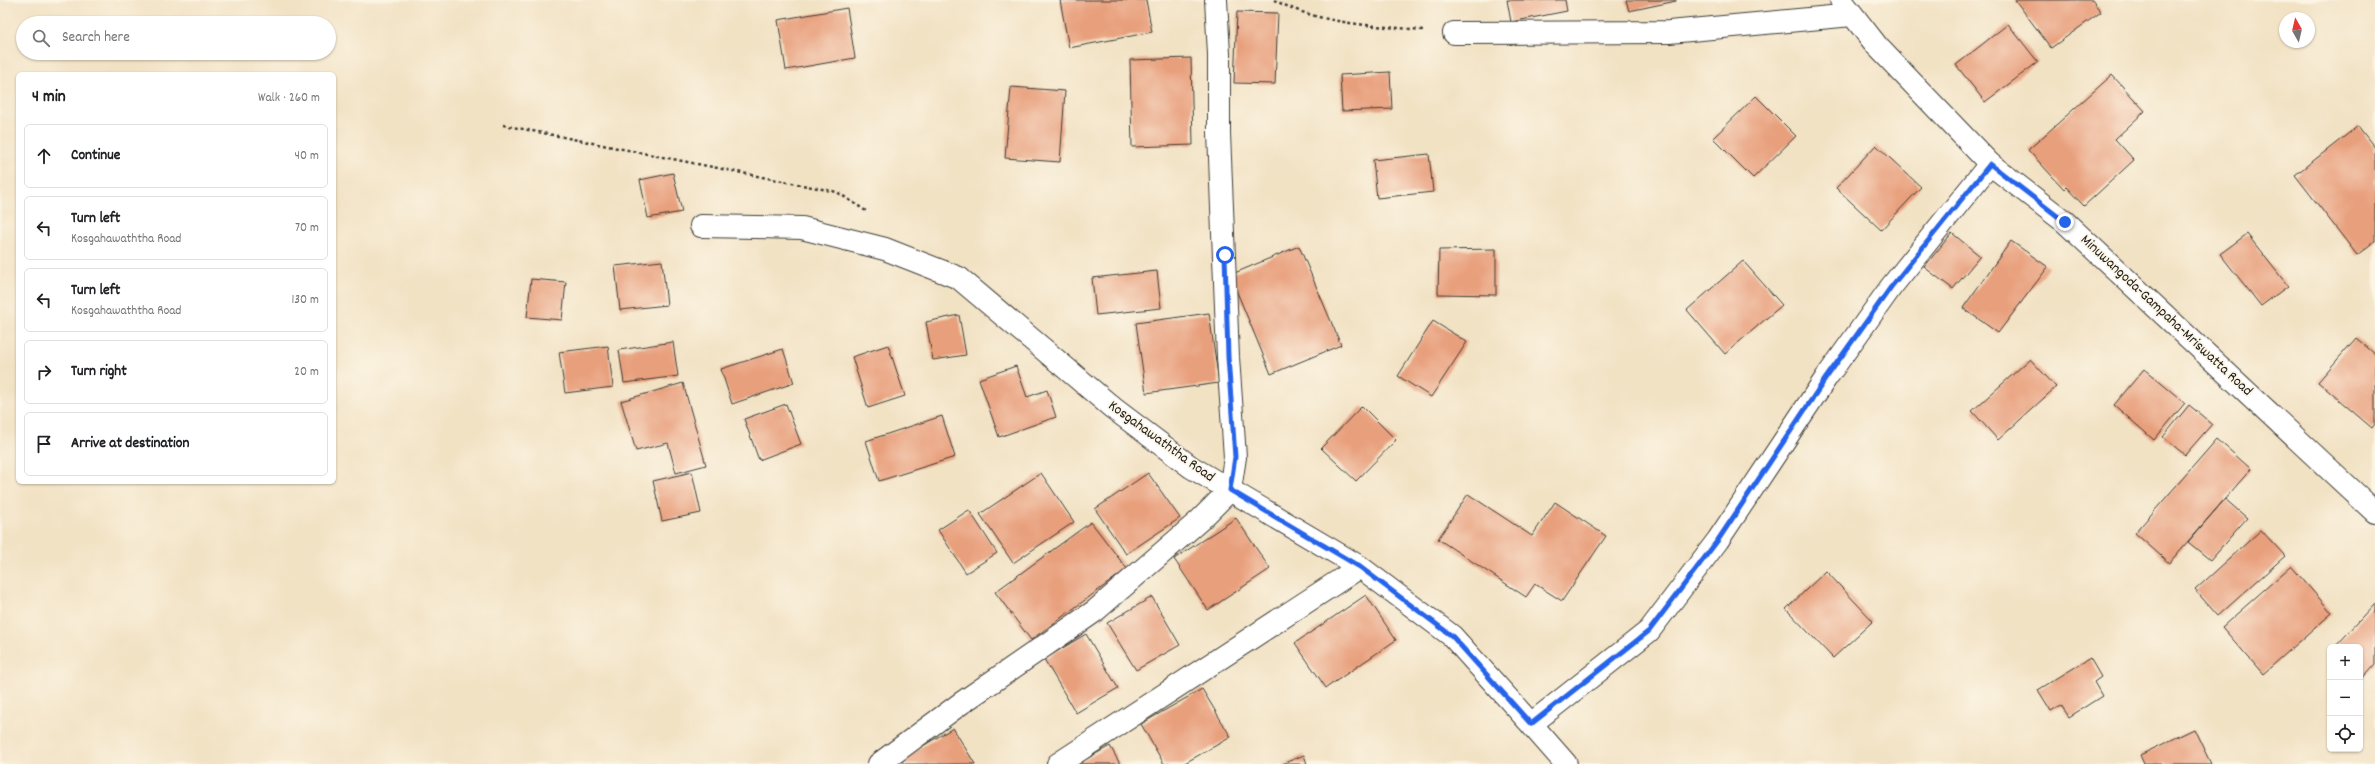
<!DOCTYPE html>
<meta charset="utf-8">
<style>
:root{--surface:#fff;--page:#f2f2f2;--text:#202124;--muted:#757577;--line:#e0e0e0}
body{margin:0;font-family:Dekko,sans-serif;background:var(--page);color:var(--text)}
.controls{position:absolute;right:12px;bottom:12px;display:grid;overflow:hidden;border-radius:6px;box-shadow:0 1px 3px #0004}
.controls button{width:36px;height:36px;display:grid;place-items:center;padding:0;border:0;border-bottom:1px solid var(--line);background:var(--surface);color:var(--text);font:20px sans-serif}
.compass{position:absolute;left:2279px;top:12px;width:36px;height:36px;border-radius:50%;background:var(--surface);box-shadow:0 1px 3px #0004;rotate:352deg}
.stop{position:absolute;width:12px;height:12px;margin:-9px;border:3px solid #2563eb;border-radius:50%;background:#fff}
.stop.end{background:#2563eb;border-color:#fff;box-shadow:0 1px 4px #0008}
.list{margin:0;padding:0;list-style:none}
h2{display:flex;justify-content:space-between;align-items:center;height:52px;margin:0;padding:0 16px;font-size:17px}
h2 small{font-size:13px;font-weight:400;color:var(--muted)}
.list li{display:grid;grid-template-columns:26px 1fr auto;gap:12px;align-items:center;box-sizing:border-box;height:64px;margin:0 8px 8px;padding:0 8px;border:1px solid var(--line);border-radius:6px}
.list b{display:block;font-size:15px;white-space:nowrap}
.list p{margin:0;font-size:13px;white-space:nowrap;color:var(--muted)}
.list em{font-size:13px;font-style:normal;color:var(--muted)}
.icon{flex:none;width:22px;height:22px;fill:none;stroke:currentColor;stroke-width:2;stroke-linecap:round;stroke-linejoin:round}
.map{position:relative;flex:none;width:2375px;height:764px;overflow:hidden}
.search{position:absolute;background:var(--surface);box-shadow:0 1px 3px #0004;left:16px;top:16px;width:320px;height:44px;display:flex;align-items:center;gap:10px;box-sizing:border-box;padding:0 14px;border-radius:22px;color:var(--muted);font-size:15px}
.panel{position:absolute;background:var(--surface);box-shadow:0 1px 3px #0004;left:16px;top:72px;width:320px;height:412px;border-radius:6px}
.map>svg:first-child{display:block}
</style>
<div class="map">
<svg width="2375" height="764" viewBox="0 0 2375 764">
<rect width="100%" height="100%" fill="#fcf5e5"/>
<filter id="ink" filterUnits="userSpaceOnUse"><feTurbulence type="fractalNoise" baseFrequency=".025" numOctaves="2"/><feDisplacementMap in="SourceGraphic" scale="8" xChannelSelector="R" yChannelSelector="G"/><feConvolveMatrix kernelMatrix="1 2 1 2 8 2 1 2 1" color-interpolation-filters="sRGB"/></filter>
<filter id="wash" filterUnits="userSpaceOnUse"><feTurbulence type="fractalNoise" baseFrequency=".012" numOctaves="4" result="noise"/><feDisplacementMap in="SourceGraphic" scale="16" xChannelSelector="R" yChannelSelector="G"/><feGaussianBlur stdDeviation="0.9" result="paint"/><feColorMatrix in="noise" values="0 0 0 0 0 0 0 0 0 0 0 0 0 0 0 0 0 1.4 0 .05"/><feComposite in="paint" operator="in"/></filter>
<g filter="url(#wash)">
<rect width="100%" height="100%" fill="#f2e2c4"/>
<g id="blocks">
<path fill="#e89f7b" d="M1060 0H1146L1152 32 1069 48Z
M1507 0H1565L1567 11 1511 22Z
M1626 0H1676V1L1629 11Z
M2015 0H2092L2101 12 2051 48Z
M847 8 855 58 786 70 778 20Z
M1237 12 1278 13 1275 84 1234 83Z
M2008 24 2038 62 1985 102 1956 65Z
M1191 58 1193 145 1132 147 1130 60Z
M1390 72 1392 109 1342 111 1340 75Z
M2112 75 2145 111 2115 139 2134 160 2084 206 2066 187 2064 189 2028 150Z
M1011 87 1065 91 1060 162 1005 158Z
M1756 96 1796 136 1753 178 1713 138Z
M2358 126 2375 148V241L2357 255 2295 175Z
M1876 145 1921 187 1881 230 1836 188Z
M1429 154 1433 192 1377 198 1373 160Z
M673 173 682 212 648 218 640 180Z
M1952 233 1980 256 1953 289 1924 267Z
M2247 234 2288 286 2261 306 2220 254Z
M2011 241 2048 267 1998 333 1963 308Z
M1299 246 1341 345 1271 374 1230 275Z
M1496 249V295L1438 294 1439 250Z
M662 261 667 305 620 310 615 266Z
M1743 261 1782 305 1725 354 1687 310Z
M1157 271 1161 308 1096 315 1092 278Z
M531 279 566 282 562 320 527 317Z
M1209 313 1219 383 1146 393 1136 323Z
M959 315 966 355 933 360 926 322Z
M1433 321 1467 342 1431 397 1398 376Z
M2356 338 2375 354V424L2372 428 2318 382Z
M673 342 678 376 624 383 619 350Z
M888 345 905 396 868 408 852 357Z
M608 346 613 387 565 393 559 352Z
M783 349 794 383 732 404 721 369Z
M2030 359 2056 387 1998 440 1972 411Z
M1016 366 1027 397 1047 390 1056 417 999 437 979 379Z
M2144 369 2185 403 2154 440 2114 405Z
M683 383 706 465 676 473 668 443 636 451 621 401Z
M786 404 801 444 759 460 744 419Z
M2189 405 2212 424 2185 455 2163 437Z
M1362 406 1396 440 1356 481 1321 448Z
M942 416 955 457 879 481 866 441Z
M2217 439 2251 469 2169 563 2135 533Z
M692 472 701 513 662 521 653 481Z
M1041 473 1074 522 1013 563 980 514Z
M1148 473 1180 518 1126 554 1095 509Z
M1468 494 1532 536 1555 502 1606 536 1562 601 1535 584 1526 597 1438 539Z
M2225 499 2247 518 2210 560 2188 542Z
M969 510 997 553 966 573 938 530Z
M1236 518 1270 569 1208 610 1174 559Z
M1091 522 1127 569 1031 640 995 592Z
M2261 530 2285 556 2218 616 2195 590Z
M2291 566 2332 613 2263 674 2222 627Z
M1826 571 1873 621 1833 658 1786 609Z
M1366 595 1396 640 1326 688 1295 643Z
M1152 597 1180 645 1136 670 1107 623Z
M2375 604V664L2360 681V647H2335Z
M1086 634 1118 688 1076 713 1044 659Z
M2090 658 2101 677 2094 682 2102 696 2069 717 2061 705 2051 711 2038 690Z
M1202 689 1231 737 1183 764H1164L1141 724Z
M953 728 975 764H904L901 759Z
M2194 729 2211 764H2144L2140 755Z
M1110 746 1120 764H1077Z
M1304 755 1307 764H1282Z"/>
</g>
</g>
<g filter="url(#ink)">
<use href="#blocks" fill-opacity="0" stroke="#3c3a35" stroke-width="1"/>
<g fill="none" stroke-linecap="round" stroke-linejoin="round">
<g stroke="#3c3a35" stroke-width="24">
<path id="minor" d="M1454 33 1669 32 1852 15
M701 226 802 228 885 249 959 278 1113 408 1191 467 1360 567 1452 636 1531 724 1649 631 1718 540 1826 378 1891 287 1990 164
M1531 724 1566 764
M879 764 960 704 1095 611 1200 520 1230 490 1235 457 1228 357 1219 133V54L1216 0
M1058 764 1360 567"/>
</g>
<g stroke="#3c3a35" stroke-width="24">
<path id="major" d="M1841 0 1877 46 1990 164 2065 222 2375 512"/>
</g>
<path stroke="#3c3a35" stroke-width="2.5" stroke-dasharray="3 3" stroke-linecap="butt" d="M1274 0C1322 25 1370 25 1423 30
M503 125 837 192 866 211"/>
<use href="#minor" stroke="#fff" stroke-width="22"/>
<use href="#major" stroke="#fff" stroke-width="22"/>
</g>
</g>
<g fill="none" stroke-linecap="round" stroke-linejoin="round" filter="url(#ink)">
<path stroke="#2563eb" stroke-width="5" d="M1225 255 1228 357 1235 457 1230 490 1360 567 1452 636 1531 724 1649 631 1718 540 1826 378 1891 287 1990 164 2065 222"/>
</g>
<g text-anchor="middle" dominant-baseline="central" stroke-width="3.5" stroke-linejoin="round" paint-order="stroke">
<g font-size="15" fill="#1c1c1c" stroke="#fcf5e5">
<text transform="translate(2166 316) rotate(43)">Minuwangoda-Gampaha-Mriswatta Road</text>
<text transform="translate(1161 442) rotate(36)">Kosgahawaththa Road</text>
</g>
</g>
</svg>
<div class="controls">
<button>+</button>
<button>−</button>
<button><svg class="icon" aria-label="locate" viewBox="0 0 24 24"><circle cx="12" cy="12" r="6"/><path d="M12 2v4M12 18v4M2 12h4M18 12h4"/></svg></button>
</div>
<svg class="compass" viewBox="-18 -18 36 36"><path d="M0-13l5 13h-10z" fill="#e53935"/><path d="M0 13l5-13h-10z" fill="#757577"/></svg>
<div class="stop" style="left:1225px;top:255px"></div>
<div class="stop end" style="left:2065px;top:222px"></div>
<div class="search"><svg class="icon" aria-label="search" viewBox="0 0 24 24"><circle cx="10" cy="10" r="6"/><path d="M15 15l6 6"/></svg>Search here</div>
<section class="panel">
<h2>4 min<small>Walk · 260 m</small></h2>
<ul class="list">
<li><svg class="icon" aria-label="ahead" viewBox="0 0 24 24"><path d="M12 20V5M6 11l6-6 6 6"/></svg><div><b>Continue</b></div><em>40 m</em></li>
<li><svg class="icon" aria-label="left" viewBox="0 0 24 24"><path d="M17 20v-9H6M10 6l-5 5 5 5"/></svg><div><b>Turn left</b><p>Kosgahawaththa Road</p></div><em>70 m</em></li>
<li><svg class="icon" aria-label="left" viewBox="0 0 24 24"><path d="M17 20v-9H6M10 6l-5 5 5 5"/></svg><div><b>Turn left</b><p>Kosgahawaththa Road</p></div><em>130 m</em></li>
<li><svg class="icon" aria-label="right" viewBox="0 0 24 24"><path d="M7 20v-9h11M14 6l5 5-5 5"/></svg><div><b>Turn right</b></div><em>20 m</em></li>
<li><svg class="icon" aria-label="arrive" viewBox="0 0 24 24"><path d="M6 21V4h12l-3 4 3 4H6"/></svg><div><b>Arrive at destination</b></div></li>
</ul>
</section>
</div>
